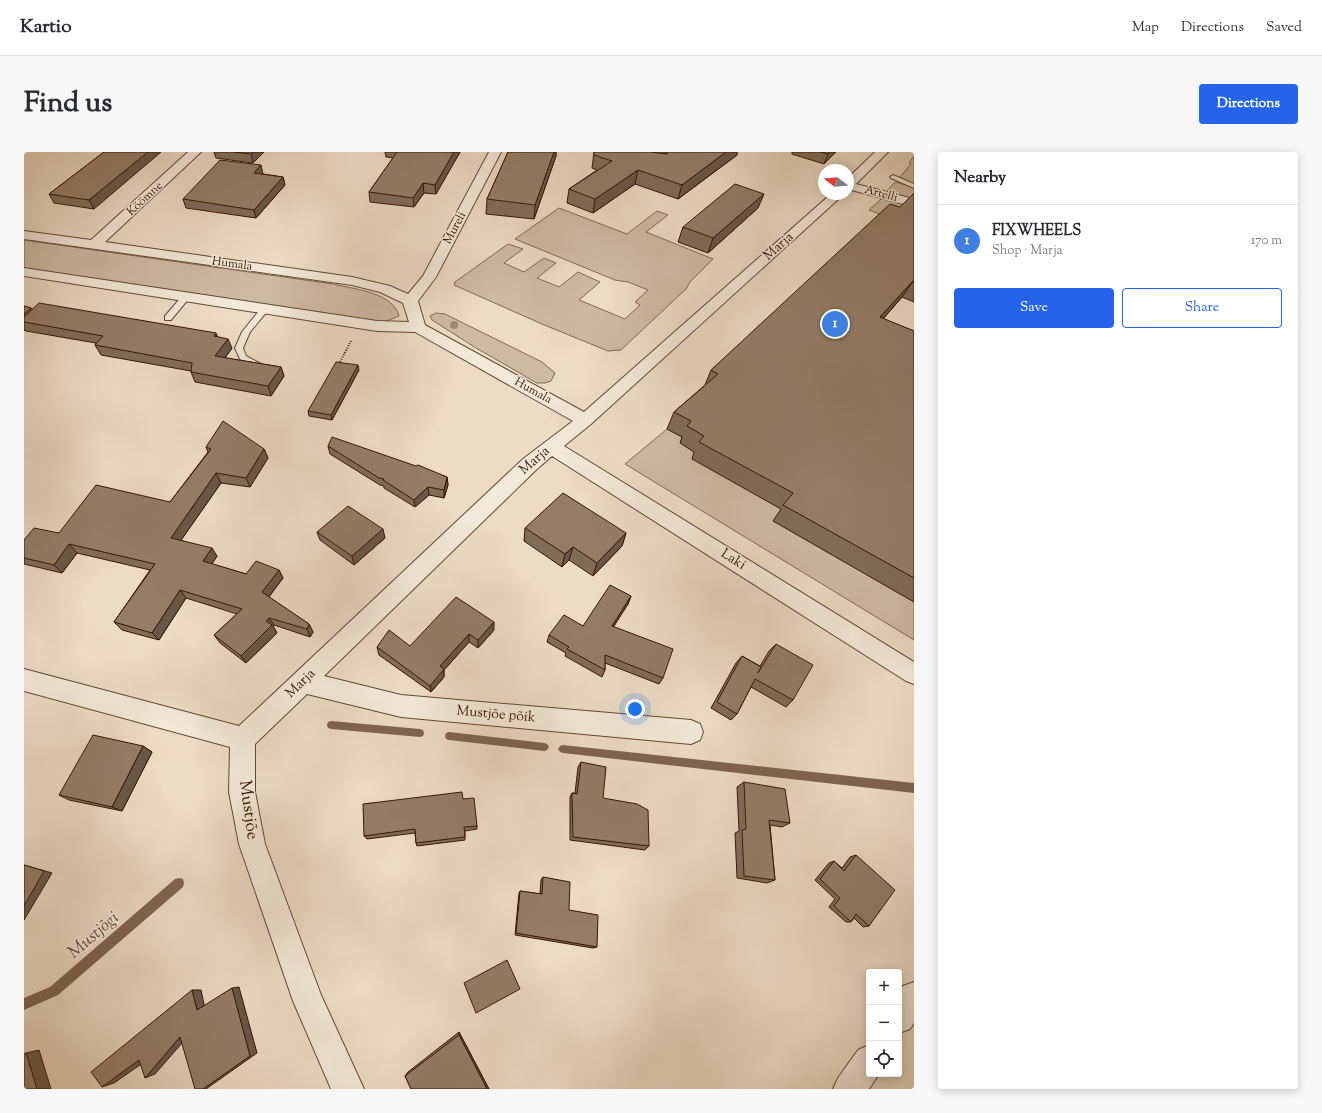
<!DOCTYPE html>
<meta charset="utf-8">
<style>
:root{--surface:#fff;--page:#f7f7f7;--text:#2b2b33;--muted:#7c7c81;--line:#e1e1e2;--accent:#2563eb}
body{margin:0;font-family:"Sorts Mill Goudy",serif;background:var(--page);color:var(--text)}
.controls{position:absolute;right:12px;bottom:12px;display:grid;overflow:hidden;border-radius:4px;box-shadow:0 2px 10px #0003}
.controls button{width:36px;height:36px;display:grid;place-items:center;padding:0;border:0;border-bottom:1px solid var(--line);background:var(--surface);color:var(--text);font:20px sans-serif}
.compass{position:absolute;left:794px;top:12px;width:36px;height:36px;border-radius:50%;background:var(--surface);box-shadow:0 2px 10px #0003;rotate:286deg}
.you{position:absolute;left:611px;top:557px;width:14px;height:14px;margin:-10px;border:3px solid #fff;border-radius:50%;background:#1a73e8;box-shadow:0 0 0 6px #1a73e833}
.badge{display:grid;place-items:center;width:26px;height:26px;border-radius:50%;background:var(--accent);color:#fff;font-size:13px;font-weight:700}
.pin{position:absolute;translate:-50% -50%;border:2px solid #fff;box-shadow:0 1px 4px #0006}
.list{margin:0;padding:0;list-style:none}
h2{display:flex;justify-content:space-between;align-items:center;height:52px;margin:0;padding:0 16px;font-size:17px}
h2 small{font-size:13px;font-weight:400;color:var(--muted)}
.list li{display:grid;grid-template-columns:26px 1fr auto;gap:12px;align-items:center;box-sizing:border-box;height:72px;padding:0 16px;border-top:1px solid var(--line)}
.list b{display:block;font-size:15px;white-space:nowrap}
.list p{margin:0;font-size:13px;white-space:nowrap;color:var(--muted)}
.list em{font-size:13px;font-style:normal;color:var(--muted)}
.actions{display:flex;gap:8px;padding:12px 16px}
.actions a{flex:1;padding:9px 0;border:1px solid var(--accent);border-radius:4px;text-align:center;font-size:14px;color:var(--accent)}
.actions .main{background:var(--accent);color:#fff}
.icon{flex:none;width:22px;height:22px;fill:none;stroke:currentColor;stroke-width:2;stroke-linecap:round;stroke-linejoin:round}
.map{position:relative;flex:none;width:890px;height:937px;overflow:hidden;border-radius:4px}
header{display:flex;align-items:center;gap:24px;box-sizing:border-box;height:56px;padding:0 20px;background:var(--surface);border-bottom:1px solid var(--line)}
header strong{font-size:19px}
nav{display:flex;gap:22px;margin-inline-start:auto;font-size:14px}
.intro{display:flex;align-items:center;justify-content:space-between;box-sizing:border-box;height:96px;padding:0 24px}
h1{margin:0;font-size:28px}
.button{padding:10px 18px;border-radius:4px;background:var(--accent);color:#fff;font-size:14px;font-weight:700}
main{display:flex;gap:24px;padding:0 24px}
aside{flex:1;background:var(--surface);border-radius:4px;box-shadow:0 2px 10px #0003}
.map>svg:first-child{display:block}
</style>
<header>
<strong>Kartio</strong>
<nav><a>Map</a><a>Directions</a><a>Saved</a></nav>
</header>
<div class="intro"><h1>Find us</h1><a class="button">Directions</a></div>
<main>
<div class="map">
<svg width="890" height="937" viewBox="0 0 890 937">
<rect width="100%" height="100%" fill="#ecdbc5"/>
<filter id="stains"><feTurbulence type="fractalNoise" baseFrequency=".005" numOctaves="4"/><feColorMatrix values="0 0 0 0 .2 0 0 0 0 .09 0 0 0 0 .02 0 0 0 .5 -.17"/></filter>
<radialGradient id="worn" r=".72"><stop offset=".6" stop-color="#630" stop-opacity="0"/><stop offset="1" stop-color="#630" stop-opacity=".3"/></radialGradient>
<path fill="#cdbaa4" stroke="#816854" d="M890 4V32L877 26V24L887 12 885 11Z
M871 30 890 35V48L863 39Z
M858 46 890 55 871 68 845 58Z
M535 56 603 82 633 59 644 63 622 80 689 107 666 130 662 137 597 198 584 199 518 172 430 133 431 130 484 92 499 97 480 111 500 120 520 106 532 111 513 126 535 135 554 120 576 130 555 148 601 167 616 153 611 150 624 138 604 130 591 128 491 87Z
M0 88 309 132C329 137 369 140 375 164L360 170 0 116Z
M412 161 421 162 518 210 531 221 527 229 521 231H513L452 196 408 168 406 164Z
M643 277 660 286 673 301 759 356 890 450V488L601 312Z"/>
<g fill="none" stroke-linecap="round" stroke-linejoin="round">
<path fill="#7e6450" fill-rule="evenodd" d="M307 569 396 577 399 578 400 581 399 584 396 585 307 577 304 576 303 573 304 570Z
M425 580 520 591 523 592 525 595 523 598 520 599 425 588 422 587 421 584 422 581Z
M539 593 890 631V641L539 601 536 600 534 597 536 594Z
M155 726 159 727 160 731 159 735 34 843 0 858V846L26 835 151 727Z"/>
<g stroke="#634834" stroke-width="2">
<path id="service" d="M869 23 890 32V36L867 26 866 25Z
M159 143 166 145 147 168H141V164Z
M238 155 245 157 226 180 219 196 222 204 237 212 238 214 234 217 216 207 211 196 218 180Z"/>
</g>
<g stroke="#634834" stroke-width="2">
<path id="minor" d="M164 0H177L81 90 328 125 366 134 384 142 399 124 465 0H477L412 125 394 149 401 173 560 260 807 42H820L567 272 540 294 890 510V532L882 529 528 304 513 317 300 524 377 543 667 568 676 572 679 580 676 588 667 592 377 565 283 542 231 592V640L241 692 297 843 340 937H307L269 849 215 692 205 640 206 595 0 539V517L215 574 499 307 549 269 391 180 353 179 0 124V116L353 169 385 170 379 151 356 140 328 133 0 87V79L67 88Z
M851 0H864L832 32 890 47V55L824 37V26Z
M890 830V871L886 877 875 881V840L879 834Z
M845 893V922H855L845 937H809L814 926 834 898Z"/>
</g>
<path stroke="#351703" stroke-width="2" stroke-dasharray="1 1.5" stroke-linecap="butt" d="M315 212 327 189"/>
<use href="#service" fill="#f3e8d9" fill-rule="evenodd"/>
<use href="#minor" fill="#f3e8d9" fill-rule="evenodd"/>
</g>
<circle fill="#a18a75" cx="430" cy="173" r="4"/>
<path fill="#7f6c59" stroke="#351703" d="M80 0 70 57 30 51 25 42Z
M190 0H240L229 11 192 6Z
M361 0H436L412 42 400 41 390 55 346 50 345 40 369 6 362 5Z
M484 0H532V4L510 67 462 62 463 47Z
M570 0H631H630H713V3L654 47 611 32 569 61 543 51 545 37 573 18 568 16Z
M768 0H812L800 12 768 2Z
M239 22 259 25 261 33 232 66 162 56 159 47Z
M890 41V150L878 145 859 167 890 179V450L749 369 757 357 668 307 670 300 656 291 658 285 643 277 650 260 681 233 687 218 876 55Z
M734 56 684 101 654 90 659 75Z
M0 154 7 156 8 157 194 185 208 196 201 206 257 215 260 224 247 244 171 230 167 220V219L77 203 71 193 72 191 2 179 1 178 0 179Z
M335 218 308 268 285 264 284 259Z
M304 294 423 325 424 333 420 346 405 343 391 355 360 336V334L356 333 306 302Z
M182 295 240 297 244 306 226 335 197 331 157 388 193 404 188 412 222 422 255 418 259 426 245 445 285 472 289 480 286 485 250 473 249 474 253 481 222 511 196 491 190 483 213 462 162 446 135 488 98 478 90 470 126 418 53 401 38 421 0 412V388L35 381 146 350 184 300Z
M501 376 602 381 598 394 569 424 545 408 538 415 500 389Z
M293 380 361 386 330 413 296 388Z
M607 444 604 452 589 475 639 526 635 532 581 511V518L578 525 541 504 542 501 523 490 525 483 559 474Z
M470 478 454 496 445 490 420 518V525L407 540 355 503 353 495 386 494Z
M752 492 769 548 762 555 727 535 713 562 707 568 687 556 712 511 718 504 736 514 745 499Z
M119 594 128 600 98 659 45 648 35 643Z
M557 610 579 646 625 694 621 698 546 688V645L548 641H551L554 615Z
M720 630 766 671 758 675 746 673 751 728 743 731 713 726 711 681 715 679 713 635Z
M439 647 453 674V677L441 679V688L393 694 392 691 391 681 343 687 340 684Z
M832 703 845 774 839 775 830 766 827 770H822L805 755 811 747 791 728 805 711 810 709 818 716 826 705Z
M519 725 545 758 573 795 569 796 491 783 495 741 496 739 516 742 517 728Z
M435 880 465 937H387L381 924 384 920Z"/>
<path fill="#685849" stroke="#351703" d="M124 0H137L70 57 65 48Z
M229 0H240L229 11 227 2Z
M430 0H436L412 42 411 33Z
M530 0H532V4L510 67 511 53Z
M702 0H713V3L654 47 658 33Z
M806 0H812L800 12 804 2Z
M237 13 239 22 232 30 230 21Z
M614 18 611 32 569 61 571 47Z
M259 25 261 33 232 66 230 58Z
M399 31 400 41 390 55 389 46Z
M740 42 734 56 684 101 689 86Z
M890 128 878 145 845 183 856 165Z
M7 156 14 166 0 170V162Z
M192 181 196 190 190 184Z
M204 187 208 196 195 214 191 204Z
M334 213 335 218 308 268 307 263Z
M257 215 260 224 247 244 244 234Z
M240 297 244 306 226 335 222 326Z
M192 321 197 331 153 394 147 386Z
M423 325 424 333 420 346V338Z
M404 335 405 343 391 355 390 348Z
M359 377 361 386 330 413 328 404Z
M602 381 598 394 569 424 573 411Z
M45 392 53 401 38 421 30 413Z
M549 395 545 408 538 415 541 402Z
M188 396 193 404 184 418 179 409Z
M255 418 259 426 242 448 238 440Z
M156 438 162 446 135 488 128 481Z
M607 444 604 452 585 482 588 474Z
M245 466 250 473 249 474 253 481 222 511 217 504 242 469Z
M470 470V478L454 496V488Z
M285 472 289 480 286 485 283 477Z
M445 482V490L420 518V525L407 540 406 534 416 514Z
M119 594 128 600 98 659 88 655Z
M0 713 28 721 0 768Z
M215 835 233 901 182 937H179L208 836Z
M168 838H177L181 857 173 858Z
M435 880 465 937H463L435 883Z
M165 883 131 922 121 926 156 885Z
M15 898 27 937H13L2 901Z
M126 906 90 931 78 935 115 908Z"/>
<path fill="#947d68" stroke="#351703" d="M80 0H124L65 48 25 42Z
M209 0H229L227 2Z
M373 0H430L411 33 399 31 389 46 345 40Z
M484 0H530L511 53 463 47Z
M570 0H627L643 2V0H702L658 33 614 18 571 47 545 37 588 9 570 3Z
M797 0H806L804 2Z
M196 8 237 13 230 21 259 25 230 58 159 47Z
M711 32 740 42 689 86 659 75Z
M890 41V128L856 165 890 179V426L759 353 769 341 675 290 680 284 663 274 667 269 650 260 694 222 687 218 866 52 876 55Z
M15 151 192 181 190 184 204 187 191 204 257 215 244 234 167 220 168 211 71 193 79 184 0 170V165Z
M0 154 7 156 0 162Z
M312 210 334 213 307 263 284 259Z
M199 269 240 297 222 326 192 321 147 386 188 396 179 409 222 422 232 409 255 418 238 440 285 472 283 477 245 466 242 469 248 473 217 504 190 483 218 457 156 438 128 481 90 470 131 412 45 392 30 413 0 406V388L10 376 35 381 72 333 146 350 187 297 182 295Z
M308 285 392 314 394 313 423 325 420 338 404 335 390 348 359 328 360 327 355 326 304 294Z
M539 341 602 381 573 411 549 395 541 402 501 376Z
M324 354 359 377 328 404 293 380Z
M586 433 607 444 588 474 649 497 639 526 581 503V518L543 497 545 495 525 483 540 463 559 474Z
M432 445 470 470 454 488 445 482 416 514 420 517 406 534 353 495 365 478 386 494Z
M752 492 789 513 769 548 731 527 713 562 693 550 718 504 737 515 734 521Z
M69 583 119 594 88 655 35 643Z
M557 610 582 615 579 646 613 652 624 658 625 694 549 685 548 641 553 642Z
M720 630 761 637 766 671 745 668 751 728 720 724 718 678 722 677Z
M438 640 439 647 450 646 453 674 440 675 441 685 392 691 391 677 340 684 339 652Z
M832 703 871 738 845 774 832 762 827 770 810 754 816 746 796 727 810 709 820 719Z
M0 713 20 719 0 754Z
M519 725 546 730 545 758 574 763 573 795 492 781 496 739 518 742Z
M483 808 496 837 452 861 440 831Z
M208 836 226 904 179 937H171L156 885 121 926 115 908 78 935 67 920 168 838 173 858Z
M435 883 463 937H387L381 924Z
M2 901 13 937H0V902Z"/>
<g text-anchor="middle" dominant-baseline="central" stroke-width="3" stroke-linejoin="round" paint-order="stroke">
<g font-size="12" fill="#351703" stroke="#f3e8d9">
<text transform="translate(857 42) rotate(15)">Artelli</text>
<text transform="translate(121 47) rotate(-43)">Köömne</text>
<text transform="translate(431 76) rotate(-62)">Mureli</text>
<text transform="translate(208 112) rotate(8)">Humala</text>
<text transform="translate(509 239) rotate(29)">Humala</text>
</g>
<g font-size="14" fill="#351703" stroke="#f3e8d9">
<text transform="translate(755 95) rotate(-42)">Marja</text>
<text transform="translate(511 309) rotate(-41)">Marja</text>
<text transform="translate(709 408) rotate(32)">Laki</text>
<text transform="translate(277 532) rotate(-44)">Marja</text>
<text transform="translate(472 563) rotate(5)">Mustjõe põik</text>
</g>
<g font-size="17" fill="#351703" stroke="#f3e8d9">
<text transform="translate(224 658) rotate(82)">Mustjõe</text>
</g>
<g font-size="18" font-style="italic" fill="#654b36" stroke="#f3e8d9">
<text transform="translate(70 784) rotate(-41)">Mustjõgi</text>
</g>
</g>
<rect width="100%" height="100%" filter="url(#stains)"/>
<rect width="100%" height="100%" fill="url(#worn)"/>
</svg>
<div class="controls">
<button>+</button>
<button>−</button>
<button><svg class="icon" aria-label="locate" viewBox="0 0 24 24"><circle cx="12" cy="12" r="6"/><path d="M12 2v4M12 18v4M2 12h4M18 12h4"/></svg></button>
</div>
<svg class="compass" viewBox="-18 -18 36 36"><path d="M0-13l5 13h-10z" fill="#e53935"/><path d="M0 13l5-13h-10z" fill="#7c7c81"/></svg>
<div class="you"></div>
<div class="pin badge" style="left:811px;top:172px;background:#3f7fe0">1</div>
</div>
<aside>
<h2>Nearby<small></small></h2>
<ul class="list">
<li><span class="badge" style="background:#3f7fe0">1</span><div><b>FIXWHEELS</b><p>Shop · Marja</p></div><em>170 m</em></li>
</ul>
<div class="actions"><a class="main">Save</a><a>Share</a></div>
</aside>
</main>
